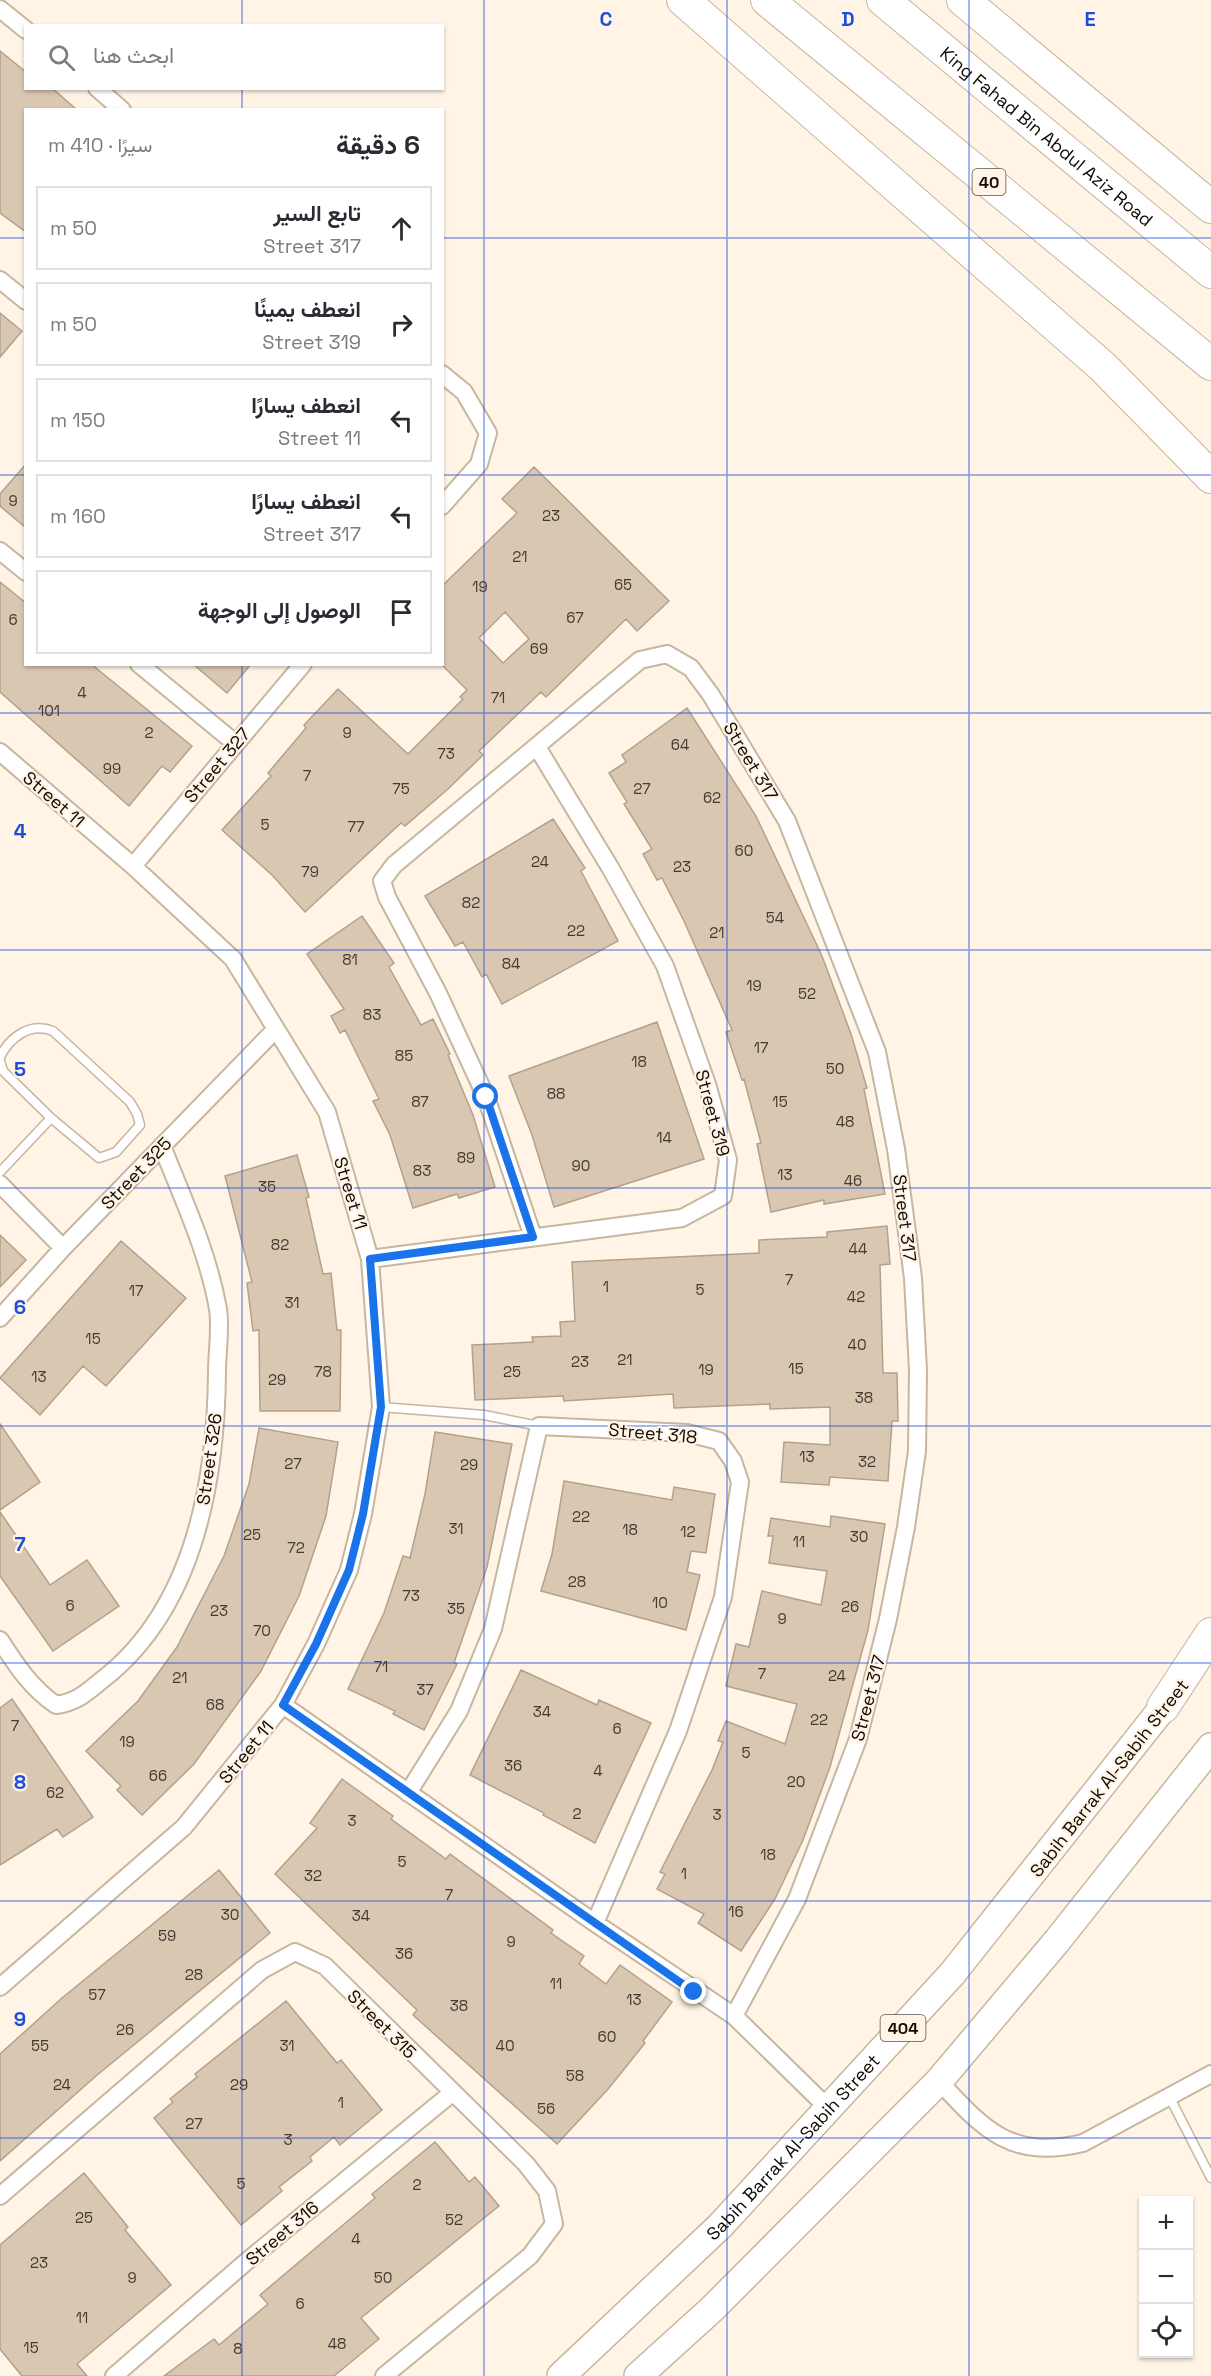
<!DOCTYPE html>
<html lang="ar">
<meta charset="utf-8">
<style>
:root{--surface:#fff;--page:#f2f2f3;--text:#2b2b33;--muted:#7c7c81;--line:#e1e1e2}
body{margin:0;font-family:"Space Grotesk",Vazirmatn,sans-serif;background:var(--page);color:var(--text);direction:rtl}
.controls{position:absolute;right:18px;bottom:18px;display:grid;overflow:hidden;border-radius:0px;box-shadow:0 2px 4px #0004}
.controls button{width:54px;height:54px;display:grid;place-items:center;padding:0;border:0;border-bottom:2px solid var(--line);background:var(--surface);color:var(--text);font:30px sans-serif}
.stop{position:absolute;width:18px;height:18px;margin:-14px;border:4px solid #1a73e8;border-radius:50%;background:#fff}
.stop.end{background:#1a73e8;border-color:#fff;box-shadow:0 2px 6px #0008}
.list{margin:0;padding:0;list-style:none}
h2{display:flex;justify-content:space-between;align-items:center;height:78px;margin:0;padding:0 24px;font-size:26px}
h2 small{font-size:20px;font-weight:400;color:var(--muted)}
.list li{display:grid;grid-template-columns:39px 1fr auto;gap:18px;align-items:center;box-sizing:border-box;height:84px;margin:0 12px 12px;padding:0 12px;border:2px solid var(--line);border-radius:0px}
.list b{display:block;font-size:22px;white-space:nowrap}
.list p{margin:0;font-size:20px;white-space:nowrap;color:var(--muted)}
.list em{font-size:20px;font-style:normal;color:var(--muted)}
.icon{flex:none;width:33px;height:33px;fill:none;stroke:currentColor;stroke-width:2;stroke-linecap:round;stroke-linejoin:round}
.map{position:relative;flex:none;width:1211px;height:2376px;overflow:hidden;direction:ltr}
.search{position:absolute;background:var(--surface);box-shadow:0 2px 4px #0004;left:24px;top:24px;width:420px;height:66px;display:flex;align-items:center;gap:15px;box-sizing:border-box;padding:0 21px;border-radius:0px;color:var(--muted);font-size:22px}
.panel{position:absolute;background:var(--surface);box-shadow:0 2px 4px #0004;left:24px;top:108px;width:420px;height:558px;border-radius:0px;direction:rtl}
.map>svg:first-child{display:block}
</style>
<div class="map">
<svg width="1211" height="2376" viewBox="0 0 1211 2376">
<rect width="100%" height="100%" fill="#fff4e6"/>
<path fill="#d9c7b2" stroke="#b2a18c" stroke-width="1.5" fill-rule="evenodd" d="M0 51 26 72V88H52L77 110H26V232L0 213Z
M0 313 22 331 0 357Z
M26 464V528L0 506V494Z
M534 467 669 601 637 631 626 619 546 697 541 692 479 751 483 755 448 789 405 826 401 823 305 912 273 876 222 830 271 776 268 773 306 728 304 725 338 689 408 754 463 699 460 697 467 690 442 665V586L517 513 502 499ZM505 612 529 639 503 663 479 638Z
M0 582 26 603V664H91L192 746 170 772 162 766 129 806 0 692Z
M193 664H251L227 693Z
M687 708 756 816 822 956 851 1034 867 1088 864 1089 885 1194 824 1204V1200L771 1212 757 1144 761 1143 744 1079 742 1080 726 1032 732 1030 684 921 662 878 657 880 643 854 652 849 624 804 627 802 609 773 626 762 622 755Z
M553 819 585 868 581 871 618 941 502 1004 486 974 482 977 463 942 455 946 425 896Z
M362 916 394 963 389 967 421 1025 433 1019 450 1054 448 1055 473 1115 495 1187 459 1198 457 1194 413 1208 390 1135 373 1101 379 1099 345 1030 340 1033 331 1016 344 1009 307 954Z
M657 1022 704 1159 554 1207 532 1135 509 1076Z
M297 1155 309 1197 306 1198 323 1274 331 1273 337 1330H341L340 1411H260L259 1330 253 1331 247 1283 252 1282 225 1176Z
M887 1226 890 1264 880 1265 883 1373H897L898 1421H892L888 1481 830 1477 829 1485 781 1482 784 1442 830 1445V1407L770 1409V1404L674 1408 673 1394 564 1401 563 1396 475 1400 472 1345 533 1342 532 1337 561 1336 560 1322 575 1321 572 1262 759 1253V1240L827 1237V1232Z
M0 1235 26 1260 0 1287Z
M121 1241 186 1298 106 1386 83 1366 40 1415 0 1378Z
M0 1424 40 1482 0 1510Z
M259 1428 338 1442 326 1516 299 1596 261 1671 194 1764 142 1815 117 1790 121 1786 86 1751 138 1701 177 1647 224 1556 249 1484Z
M435 1432 512 1444 487 1567 454 1663 457 1664 424 1730 393 1714 395 1711 348 1689 384 1613 403 1556 410 1558 425 1494Z
M564 1481 672 1500 674 1487 715 1494 706 1553 691 1551 687 1572 700 1575 686 1630 541 1591 552 1554Z
M0 1512 50 1585 87 1560 119 1606 53 1651 0 1576Z
M831 1516 885 1524 868 1630 830 1767 803 1840 775 1899 741 1951 698 1923 704 1914 657 1889 665 1874 660 1872 712 1770 723 1742 718 1741 726 1721 785 1744 797 1704 726 1686 736 1644 749 1647 762 1591 821 1605 827 1571 769 1563 773 1536H768L771 1518 830 1527Z
M521 1670 597 1705 599 1700 651 1723 595 1843 543 1815 544 1813 470 1775Z
M12 1699 93 1817 63 1837 57 1829 0 1865V1708Z
M342 1779 393 1816 391 1819 446 1859 450 1854 553 1930 551 1933 584 1956 579 1964 606 1984 620 1965 672 2002 643 2041 645 2043 609 2088 557 2144 413 2015 417 2010 275 1874 317 1828 310 1823Z
M219 1870 270 1933 96 2076 0 2161V2054L62 1998Z
M286 2001 337 2063 341 2060 382 2110 340 2145 334 2137 310 2157 312 2161 279 2187 282 2191 241 2225 154 2118 173 2102 170 2099 197 2077 195 2074Z
M435 2142 469 2182 475 2177 499 2206 361 2318 379 2339 334 2376H164L214 2339 219 2345 268 2304 260 2295 375 2198 372 2194Z
M84 2173 128 2227 125 2230 171 2285 77 2364 87 2376H22L0 2349V2245Z"/>
<g fill="none" stroke-linecap="round" stroke-linejoin="round">
<g stroke="#c7b6a0" stroke-width="11">
<path id="lane" d="M0 1057C10 1037 30 1022 53 1031L130 1102 137 1114 140 1125 116 1152 99 1158 51 1118 3 1071 0 1061
M0 1172 51 1118
M381 1407 484 1415 539 1426
M1169 2096 1211 2178"/>
</g>
<g stroke="#c7b6a0" stroke-width="20">
<path id="street" d="M0 9 26 30
M97 88 122 110
M0 280 26 301
M442 374 464 392 488 433 479 464 442 506
M0 551 26 572
M139 664 235 743
M0 752 133 866 233 959 327 1112 370 1259 381 1407 363 1514 349 1570 316 1644 283 1705 184 1827 0 1987
M133 866 303 664
M0 1184 63 1248
M370 1259 682 1218 723 1196 728 1160 707 1084 665 966 611 869 537 747
M0 1318 63 1248 275 1030
M0 1640C16 1665 31 1688 56 1705 77 1702 86 1693 102 1680 194 1609 216 1481 217 1372 217 1352 221 1329 218 1309 208 1252 183 1199 162 1146
M283 1705 595 1923 734 2016 797 1899 858 1739 888 1619 906 1527 917 1451 918 1370 913 1278 896 1149 877 1052 787 821 711 695 691 668 667 654 640 660 394 865 382 881 387 897 438 993 486 1097 533 1237
M408 1793 459 1711 493 1629 539 1426 687 1433 719 1441 733 1461 740 1482 723 1597 678 1731 595 1923
M734 2016 829 2109
M939 2081C984 2130 1011 2160 1083 2143L1211 2074
M0 2196 262 1970 295 1952 325 1966 526 2164 547 2191 554 2224 530 2256 384 2376
M114 2376 246 2262 452 2093"/>
</g>
<g stroke="#c7b6a0" stroke-width="30">
<g id="primary">
<path id="s1" d="M561 2376 720 2226 952 1974 1177 1690"/>
<path d="M638 2376 712 2309 939 2081 1057 1941 1211 1747"/>
</g>
</g>
<g stroke="#c7b6a0" stroke-width="34">
<g id="highway">
<path d="M683 0 1103 367 1211 477"/>
<path d="M767 0 1211 364"/>
<path id="s2" d="M883 0 1211 272"/>
<path d="M963 0 1211 207"/>
<path d="M1163 1707 1211 1634"/>
</g>
</g>
<use href="#lane" stroke="#fff" stroke-width="8"/>
<use href="#street" stroke="#fff" stroke-width="16"/>
<use href="#primary" stroke="#fff" stroke-width="27"/>
<use href="#highway" stroke="#fff" stroke-width="32"/>
</g>
<g fill="none" stroke-linecap="round" stroke-linejoin="round">
<path stroke="#1a73e8" stroke-width="8" d="M486 1097 533 1237 370 1259 381 1407 363 1514 349 1570 316 1644 283 1705 694 1992"/>
</g>
<path fill="none" stroke="#1d4ed8" stroke-width="1.5" stroke-opacity="0.55" d="M242 0V26M484 0V2376M727 0V2376M969 0V2376M242 88V110M0 238H26M442 238H1211M0 475H26M442 475H1211M242 664V2376M0 713H1211M0 950H1211M0 1188H1211M0 1426H1211M0 1663H1211M0 1901H1211M0 2138H1211"/>
<g text-anchor="middle" dominant-baseline="central" stroke-width="4.5" stroke-linejoin="round" paint-order="stroke">
<g font-size="15" fill="#433a30">
<text x="13" y="500">9</text>
<text x="551" y="515">23</text>
<text x="520" y="556">21</text>
<text x="623" y="584">65</text>
<text x="480" y="586">19</text>
<text x="575" y="617">67</text>
<text x="13" y="619">6</text>
<text x="539" y="648">69</text>
<text x="82" y="692">4</text>
<text x="498" y="697">71</text>
<text x="49" y="710">101</text>
<text x="149" y="732">2</text>
<text x="347" y="732">9</text>
<text x="680" y="744">64</text>
<text x="446" y="753">73</text>
<text x="112" y="768">99</text>
<text x="307" y="775">7</text>
<text x="401" y="788">75</text>
<text x="642" y="788">27</text>
<text x="712" y="797">62</text>
<text x="265" y="824">5</text>
<text x="356" y="826">77</text>
<text x="744" y="850">60</text>
<text x="540" y="861">24</text>
<text x="682" y="866">23</text>
<text x="310" y="871">79</text>
<text x="471" y="902">82</text>
<text x="775" y="917">54</text>
<text x="576" y="930">22</text>
<text x="717" y="932">21</text>
<text x="350" y="959">81</text>
<text x="511" y="963">84</text>
<text x="754" y="985">19</text>
<text x="807" y="993">52</text>
<text x="372" y="1014">83</text>
<text x="761" y="1047">17</text>
<text x="404" y="1055">85</text>
<text x="639" y="1061">18</text>
<text x="835" y="1068">50</text>
<text x="556" y="1093">88</text>
<text x="420" y="1101">87</text>
<text x="780" y="1101">15</text>
<text x="845" y="1121">48</text>
<text x="664" y="1137">14</text>
<text x="466" y="1157">89</text>
<text x="581" y="1165">90</text>
<text x="422" y="1170">83</text>
<text x="785" y="1174">13</text>
<text x="853" y="1180">46</text>
<text x="267" y="1186">35</text>
<text x="280" y="1244">82</text>
<text x="858" y="1248">44</text>
<text x="789" y="1279">7</text>
<text x="606" y="1286">1</text>
<text x="700" y="1289">5</text>
<text x="136" y="1290">17</text>
<text x="856" y="1296">42</text>
<text x="292" y="1302">31</text>
<text x="93" y="1338">15</text>
<text x="857" y="1344">40</text>
<text x="625" y="1359">21</text>
<text x="580" y="1361">23</text>
<text x="796" y="1368">15</text>
<text x="706" y="1369">19</text>
<text x="323" y="1371">78</text>
<text x="512" y="1371">25</text>
<text x="39" y="1376">13</text>
<text x="277" y="1379">29</text>
<text x="864" y="1397">38</text>
<text x="807" y="1456">13</text>
<text x="867" y="1461">32</text>
<text x="293" y="1463">27</text>
<text x="469" y="1464">29</text>
<text x="581" y="1516">22</text>
<text x="456" y="1528">31</text>
<text x="630" y="1529">18</text>
<text x="688" y="1531">12</text>
<text x="252" y="1534">25</text>
<text x="859" y="1536">30</text>
<text x="799" y="1541">11</text>
<text x="296" y="1547">72</text>
<text x="577" y="1581">28</text>
<text x="411" y="1595">73</text>
<text x="660" y="1602">10</text>
<text x="70" y="1605">6</text>
<text x="850" y="1606">26</text>
<text x="456" y="1608">35</text>
<text x="219" y="1610">23</text>
<text x="782" y="1618">9</text>
<text x="262" y="1630">70</text>
<text x="381" y="1666">71</text>
<text x="762" y="1673">7</text>
<text x="837" y="1675">24</text>
<text x="180" y="1677">21</text>
<text x="425" y="1689">37</text>
<text x="215" y="1704">68</text>
<text x="542" y="1711">34</text>
<text x="819" y="1719">22</text>
<text x="15" y="1725">7</text>
<text x="617" y="1728">6</text>
<text x="127" y="1741">19</text>
<text x="746" y="1752">5</text>
<text x="513" y="1765">36</text>
<text x="598" y="1770">4</text>
<text x="158" y="1775">66</text>
<text x="796" y="1781">20</text>
<text x="55" y="1792">62</text>
<text x="577" y="1813">2</text>
<text x="717" y="1814">3</text>
<text x="352" y="1820">3</text>
<text x="768" y="1854">18</text>
<text x="402" y="1861">5</text>
<text x="684" y="1873">1</text>
<text x="313" y="1875">32</text>
<text x="449" y="1894">7</text>
<text x="736" y="1911">16</text>
<text x="230" y="1914">30</text>
<text x="361" y="1915">34</text>
<text x="167" y="1935">59</text>
<text x="511" y="1941">9</text>
<text x="404" y="1953">36</text>
<text x="194" y="1974">28</text>
<text x="556" y="1983">11</text>
<text x="97" y="1994">57</text>
<text x="634" y="1999">13</text>
<text x="459" y="2005">38</text>
<text x="125" y="2029">26</text>
<text x="607" y="2036">60</text>
<text x="40" y="2045">55</text>
<text x="287" y="2045">31</text>
<text x="505" y="2045">40</text>
<text x="575" y="2075">58</text>
<text x="62" y="2084">24</text>
<text x="239" y="2084">29</text>
<text x="341" y="2102">1</text>
<text x="546" y="2108">56</text>
<text x="194" y="2123">27</text>
<text x="288" y="2139">3</text>
<text x="241" y="2183">5</text>
<text x="417" y="2184">2</text>
<text x="84" y="2217">25</text>
<text x="454" y="2219">52</text>
<text x="356" y="2238">4</text>
<text x="39" y="2262">23</text>
<text x="132" y="2277">9</text>
<text x="383" y="2277">50</text>
<text x="300" y="2303">6</text>
<text x="82" y="2317">11</text>
<text x="337" y="2343">48</text>
<text x="31" y="2347">15</text>
<text x="238" y="2348">8</text>
</g>
<g fill="#fff4e6" stroke="#585148" stroke-width="1.5">
<rect x="972.5" y="169" width="33" height="26" rx="4.5"/>
<rect x="880.5" y="2015" width="45" height="26" rx="4.5"/>
</g>
<g font-size="16" font-weight="bold" fill="#110b05">
<text x="989" y="182">40</text>
<text x="903" y="2028">404</text>
</g>
<g font-size="18" fill="#110b05" stroke="#fff4e6">
<text stroke="none"><textPath href="#s2" startOffset="213">King Fahad Bin Abdul Aziz Road</textPath></text>
<text transform="translate(751 761) rotate(59)">Street 317</text>
<text transform="translate(217 765) rotate(-50)">Street 327</text>
<text transform="translate(54 799) rotate(41)">Street 11</text>
<text transform="translate(713 1113) rotate(75)">Street 319</text>
<text transform="translate(136 1173) rotate(-46)">Street 325</text>
<text transform="translate(351 1193) rotate(73)">Street 11</text>
<text transform="translate(905 1218) rotate(83)">Street 317</text>
<text transform="translate(653 1433) rotate(5)">Street 318</text>
<text transform="translate(209 1459) rotate(-82)">Street 326</text>
<text transform="translate(868 1698) rotate(-75)">Street 317</text>
<text transform="translate(246 1752) rotate(-51)">Street 11</text>
<text transform="translate(1109 1778) rotate(-52)">Sabih Barrak Al-Sabih Street</text>
<text transform="translate(382 2024) rotate(45)">Street 315</text>
<text stroke="none"><textPath href="#s1" startOffset="326">Sabih Barrak Al-Sabih Street</textPath></text>
<text transform="translate(282 2233) rotate(-40)">Street 316</text>
</g>
</g>
<g font-size="20" text-anchor="middle" font-weight="bold" fill="#1d4ed8" stroke="#fff4e6" stroke-width="4.5" stroke-linejoin="round" paint-order="stroke">
<text x="606" y="26">C</text>
<text x="848" y="26">D</text>
<text x="1090" y="26">E</text>
<text x="20" y="838">4</text>
<text x="20" y="1076">5</text>
<text x="20" y="1314">6</text>
<text x="20" y="1551">7</text>
<text x="20" y="1789">8</text>
<text x="20" y="2026">9</text>
</g>
</svg>
<div class="controls">
<button>+</button>
<button>−</button>
<button><svg class="icon" aria-label="locate" viewBox="0 0 24 24"><circle cx="12" cy="12" r="6"/><path d="M12 2v4M12 18v4M2 12h4M18 12h4"/></svg></button>
</div>
<div class="stop" style="left:486px;top:1097px"></div>
<div class="stop end" style="left:694px;top:1992px"></div>
<div class="search"><svg class="icon" aria-label="search" viewBox="0 0 24 24"><circle cx="10" cy="10" r="6"/><path d="M15 15l6 6"/></svg>ابحث هنا</div>
<section class="panel">
<h2>6 دقيقة<small>سيرًا · 410 m</small></h2>
<ul class="list">
<li><svg class="icon" aria-label="ahead" viewBox="0 0 24 24"><path d="M12 20V5M6 11l6-6 6 6"/></svg><div><b>تابع السير</b><p>Street 317</p></div><em>50 m</em></li>
<li><svg class="icon" aria-label="right" viewBox="0 0 24 24"><path d="M7 20v-9h11M14 6l5 5-5 5"/></svg><div><b>انعطف يمينًا</b><p>Street 319</p></div><em>50 m</em></li>
<li><svg class="icon" aria-label="left" viewBox="0 0 24 24"><path d="M17 20v-9H6M10 6l-5 5 5 5"/></svg><div><b>انعطف يسارًا</b><p>Street 11</p></div><em>150 m</em></li>
<li><svg class="icon" aria-label="left" viewBox="0 0 24 24"><path d="M17 20v-9H6M10 6l-5 5 5 5"/></svg><div><b>انعطف يسارًا</b><p>Street 317</p></div><em>160 m</em></li>
<li><svg class="icon" aria-label="arrive" viewBox="0 0 24 24"><path d="M6 21V4h12l-3 4 3 4H6"/></svg><div><b>الوصول إلى الوجهة</b></div></li>
</ul>
</section>
</div>
